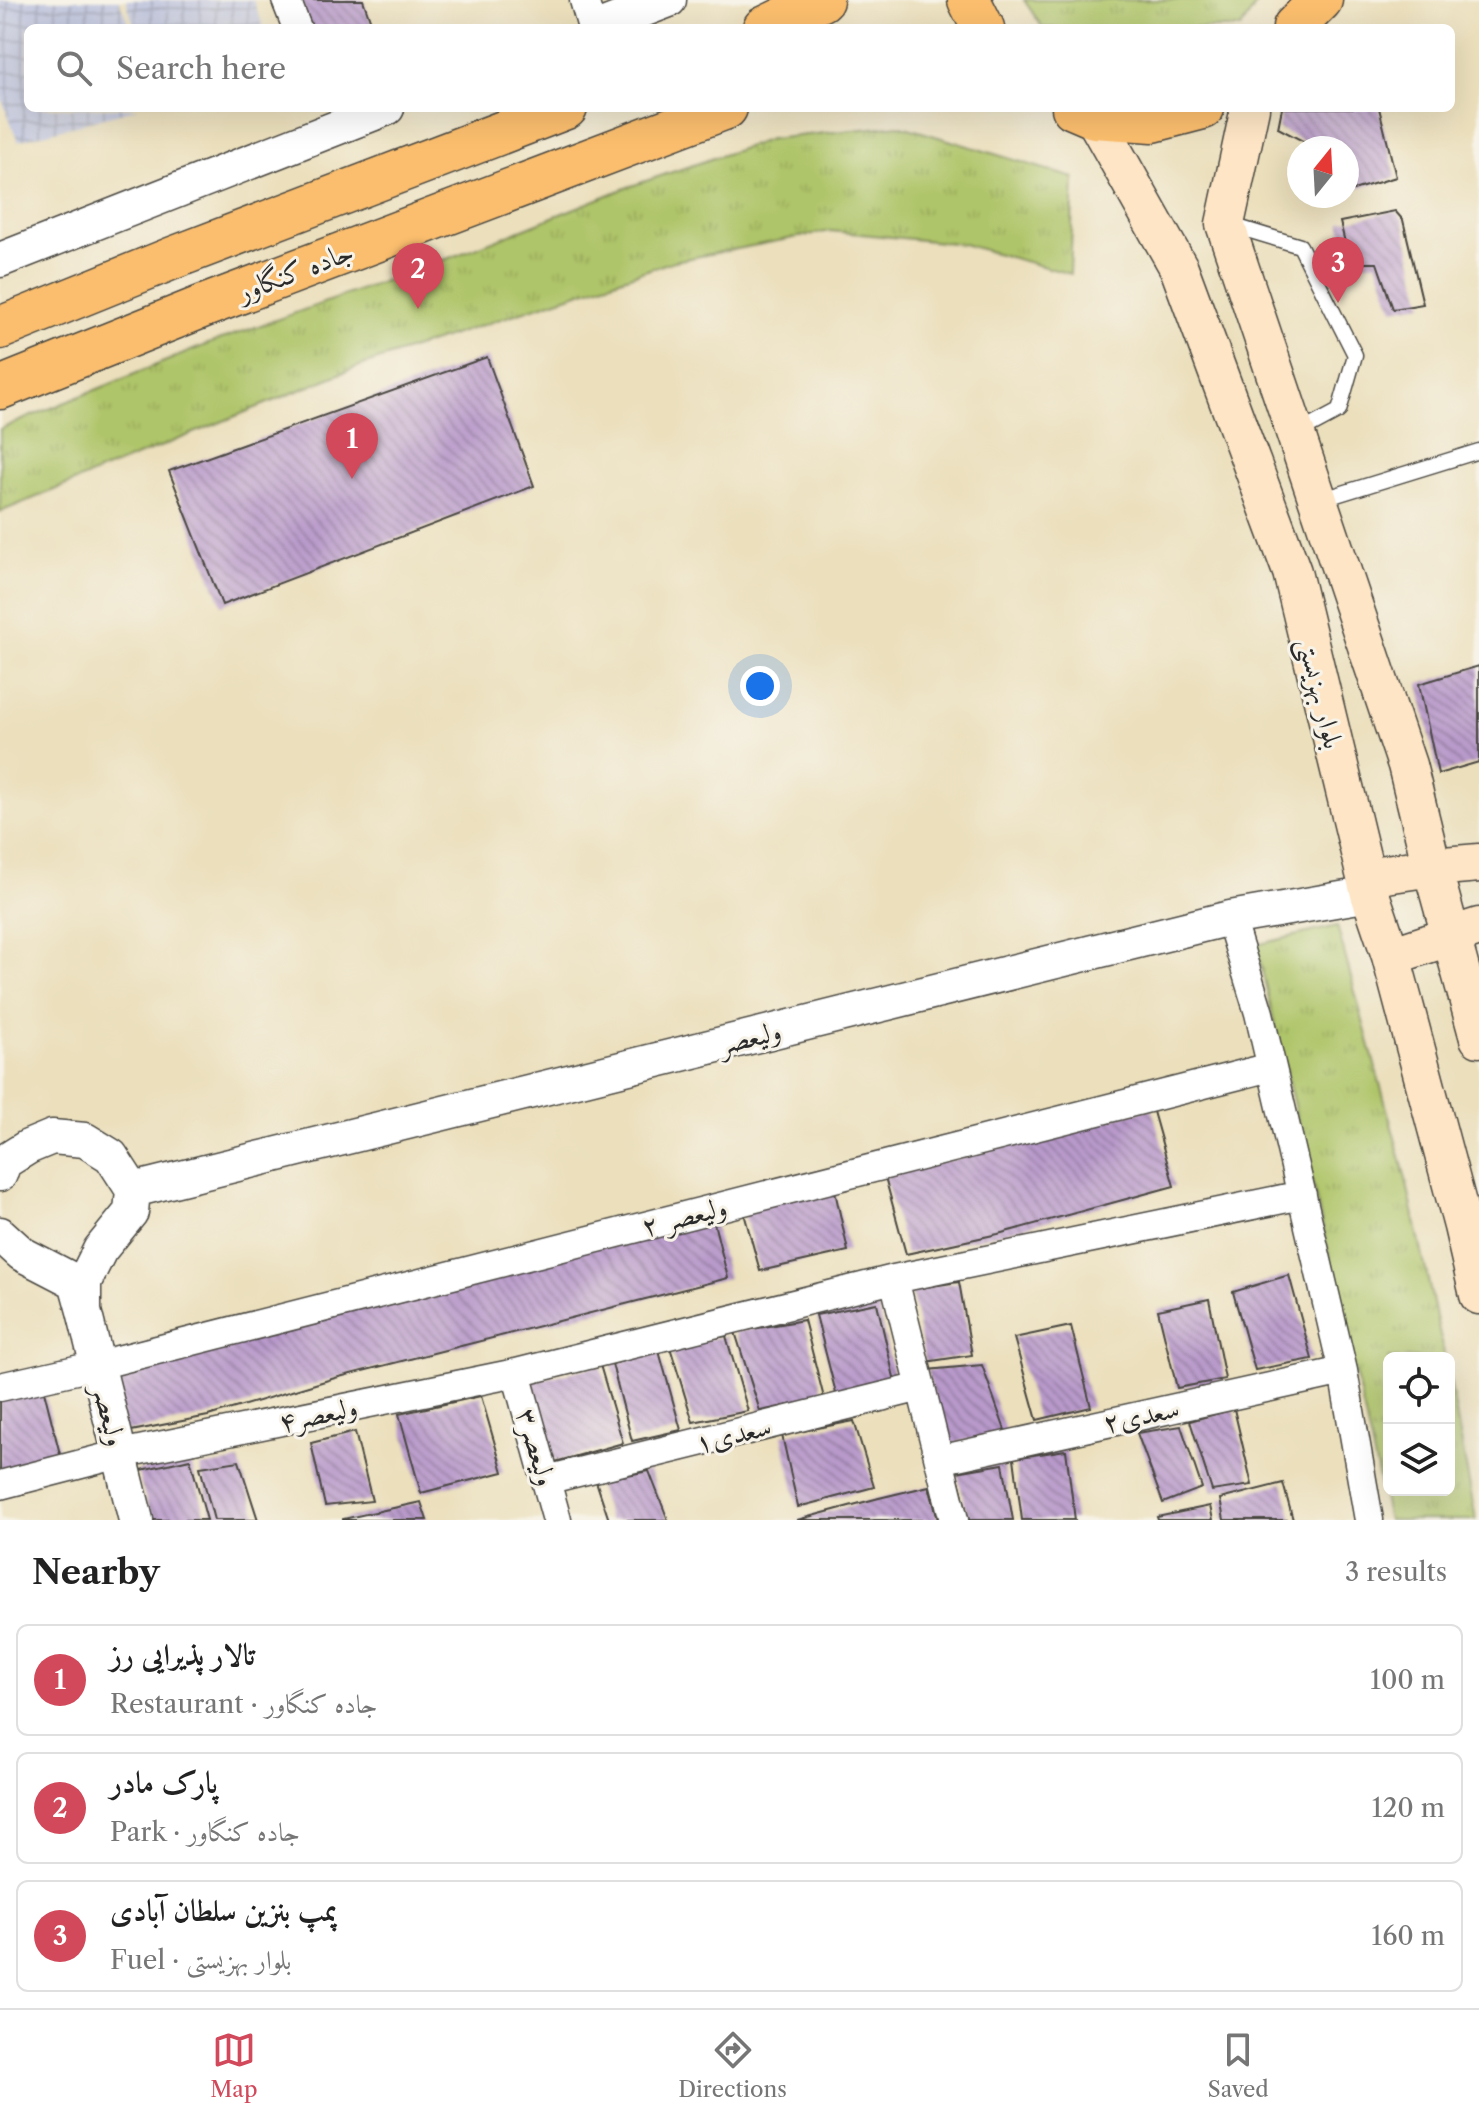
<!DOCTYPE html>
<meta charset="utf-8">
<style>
:root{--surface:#fff;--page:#f6f6f6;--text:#222;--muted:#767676;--line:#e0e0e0;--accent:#d1495b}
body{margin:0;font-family:"Libre Caslon Text",Amiri,serif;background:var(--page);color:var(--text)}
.controls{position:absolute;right:24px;bottom:24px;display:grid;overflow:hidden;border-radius:12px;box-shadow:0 8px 32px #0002}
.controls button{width:72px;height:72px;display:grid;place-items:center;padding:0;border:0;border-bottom:2px solid var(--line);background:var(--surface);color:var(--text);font:40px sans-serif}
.compass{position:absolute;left:1287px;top:136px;width:72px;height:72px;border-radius:50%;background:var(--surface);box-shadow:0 8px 32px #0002;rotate:18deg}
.you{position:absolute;left:760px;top:686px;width:28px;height:28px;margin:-20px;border:6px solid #fff;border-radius:50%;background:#1a73e8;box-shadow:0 0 0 12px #1a73e833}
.badge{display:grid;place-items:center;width:52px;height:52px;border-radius:50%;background:var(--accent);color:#fff;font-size:26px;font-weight:700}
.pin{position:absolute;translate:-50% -66px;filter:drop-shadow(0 2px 4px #0008)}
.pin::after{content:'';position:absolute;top:42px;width:28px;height:24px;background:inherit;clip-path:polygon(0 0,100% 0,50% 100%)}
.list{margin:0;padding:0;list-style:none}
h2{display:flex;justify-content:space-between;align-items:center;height:104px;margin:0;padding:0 32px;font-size:34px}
h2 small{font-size:26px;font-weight:400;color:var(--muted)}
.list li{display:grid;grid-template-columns:52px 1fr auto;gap:24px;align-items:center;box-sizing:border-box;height:112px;margin:0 16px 16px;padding:0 16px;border:2px solid var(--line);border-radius:12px}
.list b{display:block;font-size:30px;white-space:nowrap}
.list p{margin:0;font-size:26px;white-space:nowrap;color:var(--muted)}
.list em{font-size:26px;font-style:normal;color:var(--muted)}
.icon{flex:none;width:44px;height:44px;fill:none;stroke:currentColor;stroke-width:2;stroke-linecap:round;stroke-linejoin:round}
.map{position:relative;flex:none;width:1479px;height:1520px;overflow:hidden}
.search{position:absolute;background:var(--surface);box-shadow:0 8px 32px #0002;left:24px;right:24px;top:24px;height:88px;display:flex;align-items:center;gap:20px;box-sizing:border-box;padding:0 28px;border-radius:12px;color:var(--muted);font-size:30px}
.sheet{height:488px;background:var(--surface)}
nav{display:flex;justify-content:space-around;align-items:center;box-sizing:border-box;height:112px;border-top:2px solid var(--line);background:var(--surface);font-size:22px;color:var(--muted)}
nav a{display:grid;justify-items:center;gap:4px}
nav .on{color:var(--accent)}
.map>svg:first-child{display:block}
</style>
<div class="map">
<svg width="1479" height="1520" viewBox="0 0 1479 1520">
<defs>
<pattern id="industrial-grid" width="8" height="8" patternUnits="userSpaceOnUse" patternTransform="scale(2)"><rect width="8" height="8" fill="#bdc3de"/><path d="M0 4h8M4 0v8" fill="none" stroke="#9a9fb4"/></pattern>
<pattern id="grass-tufts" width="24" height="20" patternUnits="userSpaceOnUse" patternTransform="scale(2)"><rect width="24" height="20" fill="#afc569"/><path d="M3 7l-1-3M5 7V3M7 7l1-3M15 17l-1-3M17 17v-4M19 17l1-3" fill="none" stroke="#97a95b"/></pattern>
<pattern id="building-back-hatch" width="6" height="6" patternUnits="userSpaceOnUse" patternTransform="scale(2)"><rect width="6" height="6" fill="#b899ca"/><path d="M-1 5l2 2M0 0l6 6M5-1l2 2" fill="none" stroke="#967da4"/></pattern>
</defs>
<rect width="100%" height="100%" fill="#f7f3e8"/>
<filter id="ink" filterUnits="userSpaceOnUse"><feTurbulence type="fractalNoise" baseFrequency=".0125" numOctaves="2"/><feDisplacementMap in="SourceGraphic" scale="16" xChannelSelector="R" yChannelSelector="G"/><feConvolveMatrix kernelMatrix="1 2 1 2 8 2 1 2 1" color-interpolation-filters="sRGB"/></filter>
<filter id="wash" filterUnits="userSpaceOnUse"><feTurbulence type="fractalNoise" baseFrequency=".006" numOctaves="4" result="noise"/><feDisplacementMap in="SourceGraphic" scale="32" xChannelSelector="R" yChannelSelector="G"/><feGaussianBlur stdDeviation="1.8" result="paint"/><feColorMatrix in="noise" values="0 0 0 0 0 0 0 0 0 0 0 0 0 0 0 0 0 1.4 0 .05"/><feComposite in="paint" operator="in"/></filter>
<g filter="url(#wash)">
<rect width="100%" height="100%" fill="#ebdfbc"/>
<path fill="url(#industrial-grid)" d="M0 0H119L130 28H28V108H138L18 141 0 95Z
M126 0H253L264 28H135Z"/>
<path fill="url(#grass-tufts)" stroke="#6d784a" stroke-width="2" d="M1024 0H1259L1241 28H1043Z
M899 125 1074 178 1070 274 963 244 830 231 674 261 354 368 0 512V429L208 344 455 256 628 187 770 139Z
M1337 926 1405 1175 1445 1358H1389V1490H1449V1376L1476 1520H1388L1327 1245 1256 945Z"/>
<g id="blocks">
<path fill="url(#building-back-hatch)" d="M300 0H363L373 28H310Z
M1282 108H1379L1396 177 1350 191 1347 181V148H1316L1278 128Z
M1395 211 1403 220 1423 304 1393 309 1377 263H1350L1340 222Z
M487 357 534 486 222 605 169 471Z
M1479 666V762L1438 774 1419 684Z
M1152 1108 1174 1186 998 1234 906 1254 885 1177Z
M833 1182 848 1251 760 1271 742 1206Z
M713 1219 728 1278 335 1378 208 1416 126 1432 107 1363Z
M1289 1275 1312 1359 1255 1370 1233 1292Z
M959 1282 972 1355 925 1362 911 1289Z
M1209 1299 1225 1379 1177 1388 1158 1310Z
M877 1303 895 1382 837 1397 816 1315Z
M804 1320 824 1398 760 1411 735 1332Z
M1071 1326 1091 1407 1037 1420 1014 1338Z
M726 1336 748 1411 693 1422 670 1347Z
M659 1351 681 1430 632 1441 612 1364Z
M600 1365 623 1443 555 1462 531 1382Z
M982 1365 1006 1433 946 1444 927 1370Z
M44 1391 61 1458 0 1473V1399Z
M481 1396 503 1472 421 1493 399 1414Z
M1234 1409 1252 1485 1212 1491 1190 1421Z
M854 1421 874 1487 798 1507 782 1435Z
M1181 1426 1202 1488 1163 1503 1137 1433Z
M355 1432 372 1501 325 1506 311 1443Z
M1066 1450 1075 1520H1022L1014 1458Z
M190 1459 207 1520H152L137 1471Z
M239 1461 258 1520H214L200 1467Z
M1003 1464 1013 1520H969L957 1472Z
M649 1471 668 1520H609L596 1481Z
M1283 1483 1293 1520H1224L1220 1499Z
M929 1486 938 1520H797L879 1498Z
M421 1502 427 1520H343V1519Z
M1210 1506 1213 1520H1158L1157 1517Z"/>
</g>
</g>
<g filter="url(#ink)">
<use href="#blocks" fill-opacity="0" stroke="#484641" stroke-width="2"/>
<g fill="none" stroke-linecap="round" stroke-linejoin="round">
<g stroke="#484641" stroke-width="17">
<path id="service" d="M1231 225 1300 246 1355 355 1339 411 1298 433
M1320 500 1479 451"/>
</g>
<g stroke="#484641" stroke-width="31">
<path id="minor" d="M286 0 297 28
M584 0 592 28
M1230 918 1259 1013 1343 1371 1369 1520
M894 1279 954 1520
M516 1373 557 1520
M0 1387 98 1365 1271 1067
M939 1460 1343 1371
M546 1480 921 1387
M0 1485 120 1454 516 1373 894 1279 1302 1195"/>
</g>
<g stroke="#484641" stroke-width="37">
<path id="tertiary" d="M596 28 669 0
M0 260 387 108
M0 1174 4 1162 28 1147 52 1137 85 1140 111 1156 133 1190 131 1212 100 1250 84 1282V1311L76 1282 22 1254 0 1234
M133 1190 1230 918 1370 894
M84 1311 136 1520"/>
</g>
<g stroke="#484641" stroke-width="41">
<path id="secondary" d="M1250 108 1225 224 1407 765 1432 867 1479 1038
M1094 117 1179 268 1292 572 1370 894 1391 956 1463 1226 1479 1295
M1366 877 1432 867 1479 863
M1391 956 1479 927"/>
</g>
<g stroke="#484641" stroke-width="45">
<path id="primary" d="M969 0 983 28
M1294 27 1321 0
M764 28 822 0
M1073 108 1094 117 1153 121 1203 108
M0 328 173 258 566 108
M0 388 204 306 726 108"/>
</g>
<use href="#service" stroke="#fff" stroke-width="14"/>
<use href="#minor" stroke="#fff" stroke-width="28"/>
<use href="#tertiary" stroke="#fff" stroke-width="34"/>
<use href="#secondary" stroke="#fde5c5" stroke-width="38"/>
<use href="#primary" stroke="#fbbe6e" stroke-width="42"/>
</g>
</g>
<g text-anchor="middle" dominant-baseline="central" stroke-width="6" stroke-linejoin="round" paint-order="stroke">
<g font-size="28" fill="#2b2b2b" stroke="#f7f3e8">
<text transform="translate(295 271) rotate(-21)">جاده کنگاور</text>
<text transform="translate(1321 693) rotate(76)">بلوار بهزیستی</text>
<text transform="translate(750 1037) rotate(-14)">ولیعصر</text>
<text transform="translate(684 1216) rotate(-14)">ولیعصر ۲</text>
<text transform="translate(318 1414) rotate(-12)">ولیعصر۴</text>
<text transform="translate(110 1415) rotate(76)">ولیعصر</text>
<text transform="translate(1141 1415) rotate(-12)">سعدی۲</text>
<text transform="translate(733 1434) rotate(-14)">سعدی۱</text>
<text transform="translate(537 1447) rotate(74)">ولیعصر۳</text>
</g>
</g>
</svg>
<div class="controls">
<button><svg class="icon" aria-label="locate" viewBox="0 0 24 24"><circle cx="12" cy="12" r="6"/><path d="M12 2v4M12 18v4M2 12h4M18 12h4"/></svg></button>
<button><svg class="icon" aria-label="layers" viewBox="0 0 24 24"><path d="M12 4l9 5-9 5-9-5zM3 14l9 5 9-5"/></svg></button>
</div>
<svg class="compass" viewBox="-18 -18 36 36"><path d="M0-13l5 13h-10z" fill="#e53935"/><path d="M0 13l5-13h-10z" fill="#767676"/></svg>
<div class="you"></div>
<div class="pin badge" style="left:352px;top:479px">1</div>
<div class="pin badge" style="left:418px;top:309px">2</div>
<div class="pin badge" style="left:1338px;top:303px">3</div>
<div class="search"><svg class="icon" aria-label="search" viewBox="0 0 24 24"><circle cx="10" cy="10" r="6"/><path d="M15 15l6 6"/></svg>Search here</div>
</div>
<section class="sheet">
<h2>Nearby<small>3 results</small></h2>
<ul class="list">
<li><span class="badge">1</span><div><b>تالار پذیرایی رز</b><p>Restaurant · جاده کنگاور</p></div><em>100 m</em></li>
<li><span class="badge">2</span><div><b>پارک مادر</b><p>Park · جاده کنگاور</p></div><em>120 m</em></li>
<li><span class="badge">3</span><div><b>پمپ بنزین سلطان آبادی</b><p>Fuel · بلوار بهزیستی</p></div><em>160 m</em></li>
</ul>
</section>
<nav>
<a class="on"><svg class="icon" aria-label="map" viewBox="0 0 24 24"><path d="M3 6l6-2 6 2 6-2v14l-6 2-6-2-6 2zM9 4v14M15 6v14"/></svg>Map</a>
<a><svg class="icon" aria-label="directions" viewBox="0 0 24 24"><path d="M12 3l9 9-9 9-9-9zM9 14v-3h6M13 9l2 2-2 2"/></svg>Directions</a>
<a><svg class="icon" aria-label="saved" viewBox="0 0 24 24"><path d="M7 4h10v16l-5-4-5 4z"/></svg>Saved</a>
</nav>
